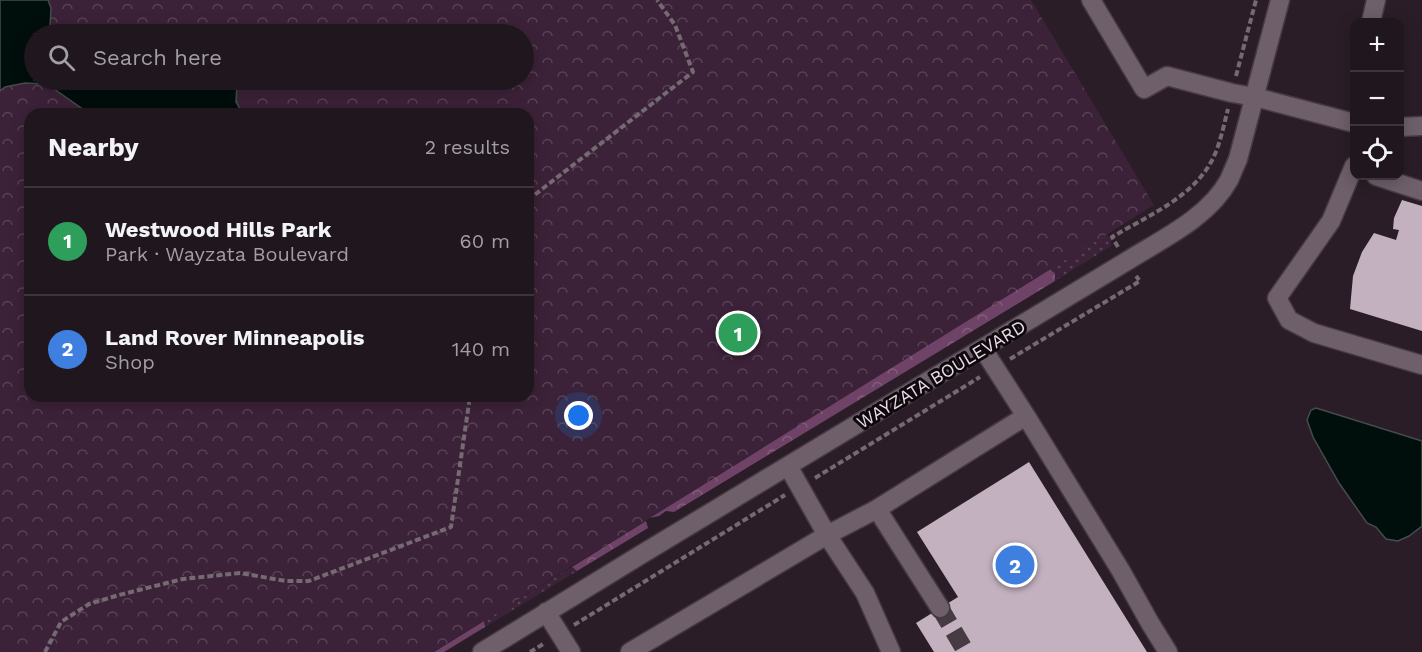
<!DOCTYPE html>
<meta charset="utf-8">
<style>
:root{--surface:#20161d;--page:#2d232a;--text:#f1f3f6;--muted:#a29fa4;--line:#3d353b;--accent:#0f766e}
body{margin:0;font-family:"Work Sans",sans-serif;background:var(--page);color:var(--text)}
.controls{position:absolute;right:18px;top:18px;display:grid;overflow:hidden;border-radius:12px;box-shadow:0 3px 15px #0003}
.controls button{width:54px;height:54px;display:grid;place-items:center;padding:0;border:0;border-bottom:2px solid var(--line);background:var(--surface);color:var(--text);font:30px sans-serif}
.you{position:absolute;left:579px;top:416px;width:21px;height:21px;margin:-15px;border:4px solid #fff;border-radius:50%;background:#1a73e8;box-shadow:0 0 0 9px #1a73e833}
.badge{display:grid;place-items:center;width:39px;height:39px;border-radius:50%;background:var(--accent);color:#fff;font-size:20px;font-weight:700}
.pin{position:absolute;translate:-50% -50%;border:3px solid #fff;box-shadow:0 2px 6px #0006}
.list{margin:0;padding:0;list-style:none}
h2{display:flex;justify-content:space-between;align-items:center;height:78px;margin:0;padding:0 24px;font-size:26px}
h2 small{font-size:20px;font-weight:400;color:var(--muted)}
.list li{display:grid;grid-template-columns:39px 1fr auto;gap:18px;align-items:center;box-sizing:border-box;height:108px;padding:0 24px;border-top:2px solid var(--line)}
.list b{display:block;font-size:22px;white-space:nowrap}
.list p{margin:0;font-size:20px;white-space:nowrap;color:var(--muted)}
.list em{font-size:20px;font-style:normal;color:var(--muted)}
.icon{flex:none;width:33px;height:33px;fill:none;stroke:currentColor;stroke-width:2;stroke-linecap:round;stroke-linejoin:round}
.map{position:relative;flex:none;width:1422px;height:652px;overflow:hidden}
.search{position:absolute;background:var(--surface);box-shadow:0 3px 15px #0003;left:24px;top:24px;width:510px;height:66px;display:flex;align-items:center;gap:15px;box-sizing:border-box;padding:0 21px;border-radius:33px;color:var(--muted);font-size:22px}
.panel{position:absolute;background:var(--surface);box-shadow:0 3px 15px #0003;left:24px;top:108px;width:510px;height:294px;border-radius:18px}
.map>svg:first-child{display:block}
</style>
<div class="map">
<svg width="1422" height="652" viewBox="0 0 1422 652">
<defs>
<pattern id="grass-dots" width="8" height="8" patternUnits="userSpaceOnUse" patternTransform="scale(1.5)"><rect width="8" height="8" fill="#3c2238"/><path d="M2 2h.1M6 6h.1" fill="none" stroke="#584255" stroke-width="1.8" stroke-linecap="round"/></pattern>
<pattern id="forest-crowns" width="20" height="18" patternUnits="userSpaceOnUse" patternTransform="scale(1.5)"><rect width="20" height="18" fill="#6f4268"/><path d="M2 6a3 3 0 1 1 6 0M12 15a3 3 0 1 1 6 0" fill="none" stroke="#845d7d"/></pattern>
<pattern id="park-crowns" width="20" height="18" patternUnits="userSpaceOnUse" patternTransform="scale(1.5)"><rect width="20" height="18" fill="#3c2238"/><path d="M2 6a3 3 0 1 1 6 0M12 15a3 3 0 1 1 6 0" fill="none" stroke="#584255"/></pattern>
</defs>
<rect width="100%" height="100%" fill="#2a1d27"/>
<path fill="url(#grass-dots)" d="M1107 234 1111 240V246L1055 281V274L1050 269Z
M572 567 577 571 485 627 484 621Z"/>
<path fill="url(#forest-crowns)" d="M1050 269 1055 274V281L674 512 666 511 659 516 649 518Z
M646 521 648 528 577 571 572 567Z
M484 621 485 627 444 652H434Z"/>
<path fill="url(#park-crowns)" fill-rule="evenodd" d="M0 0H1031L1154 205 434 652H0ZM34 34H524V80H34ZM30 114H528V396H30Z"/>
<path fill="#000e0c" stroke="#454c4d" stroke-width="1.5" d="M0 0H48L51 8 50 26H55L63 33 70 30 75 34H34V80H149L151 81 162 80 171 84C190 76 217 77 237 84L236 102 243 114 251 110 255 114H97L87 112 47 84 25 83 5 87 0 91Z
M1316 408 1422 441V526L1409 536 1398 541 1386 539 1376 527 1367 523 1339 483 1313 437 1307 420 1311 410Z"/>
<path fill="#c3b1bf" d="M1402 200 1422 206V331L1350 309 1353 276 1362 252 1374 233 1396 240 1399 230 1393 229 1394 218Z
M1029 462 1147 652H934L916 623 958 597 917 532Z"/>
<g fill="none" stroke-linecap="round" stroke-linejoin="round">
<path stroke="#463a43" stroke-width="18" stroke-dasharray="18 9" stroke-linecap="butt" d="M940 608 966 652"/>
<g stroke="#453a43" stroke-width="21">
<path id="minor" d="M1091 0 1144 89 1167 76 1232 93 1255 97 1354 123
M1371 22 1376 0
M1400 127 1422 126
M1354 166 1331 221 1277 298 1289 320 1314 333 1422 365
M1376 176 1422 191
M1026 416 1121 571 1150 623 1168 652
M788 466 827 535 865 593 891 652
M877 509 940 608
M546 612 571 652
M482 652 642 554 1127 261C1162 239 1208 218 1229 180 1232 173 1235 166 1238 159L1280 0
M630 652 827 535 877 509 1026 416 983 349"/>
</g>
<path stroke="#756a72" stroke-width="4" stroke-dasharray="6 3" stroke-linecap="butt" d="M1236 76 1256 0
M528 200 693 72 675 25 657 0
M1118 247 1112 237C1149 215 1197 196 1215 154 1221 140 1224 124 1228 109
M1010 359 1140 281 1136 276
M815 478 980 377
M574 625 785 495
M45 652 61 622 89 604 119 595 183 579 240 573 286 581H309L451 527 470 396
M530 652 545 643"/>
<use href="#minor" stroke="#6e5f6b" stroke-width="18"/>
</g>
<g text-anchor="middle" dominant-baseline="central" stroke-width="6" stroke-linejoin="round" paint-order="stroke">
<g font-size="18" fill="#e6dde4" stroke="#0f090e">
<text transform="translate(941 374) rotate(-31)">WAYZATA BOULEVARD</text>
</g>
</g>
</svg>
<div class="controls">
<button>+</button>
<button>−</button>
<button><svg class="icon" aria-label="locate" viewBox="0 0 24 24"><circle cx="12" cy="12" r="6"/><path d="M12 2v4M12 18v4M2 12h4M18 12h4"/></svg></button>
</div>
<div class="you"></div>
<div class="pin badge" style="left:738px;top:333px;background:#2e9e5b">1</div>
<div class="pin badge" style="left:1015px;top:565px;background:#3f7fe0">2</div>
<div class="search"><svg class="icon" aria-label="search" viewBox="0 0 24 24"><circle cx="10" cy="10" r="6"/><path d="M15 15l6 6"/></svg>Search here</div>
<section class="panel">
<h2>Nearby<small>2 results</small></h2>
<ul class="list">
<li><span class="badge" style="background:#2e9e5b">1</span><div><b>Westwood Hills Park</b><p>Park · Wayzata Boulevard</p></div><em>60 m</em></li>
<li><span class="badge" style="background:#3f7fe0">2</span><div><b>Land Rover Minneapolis</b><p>Shop</p></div><em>140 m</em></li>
</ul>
</section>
</div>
